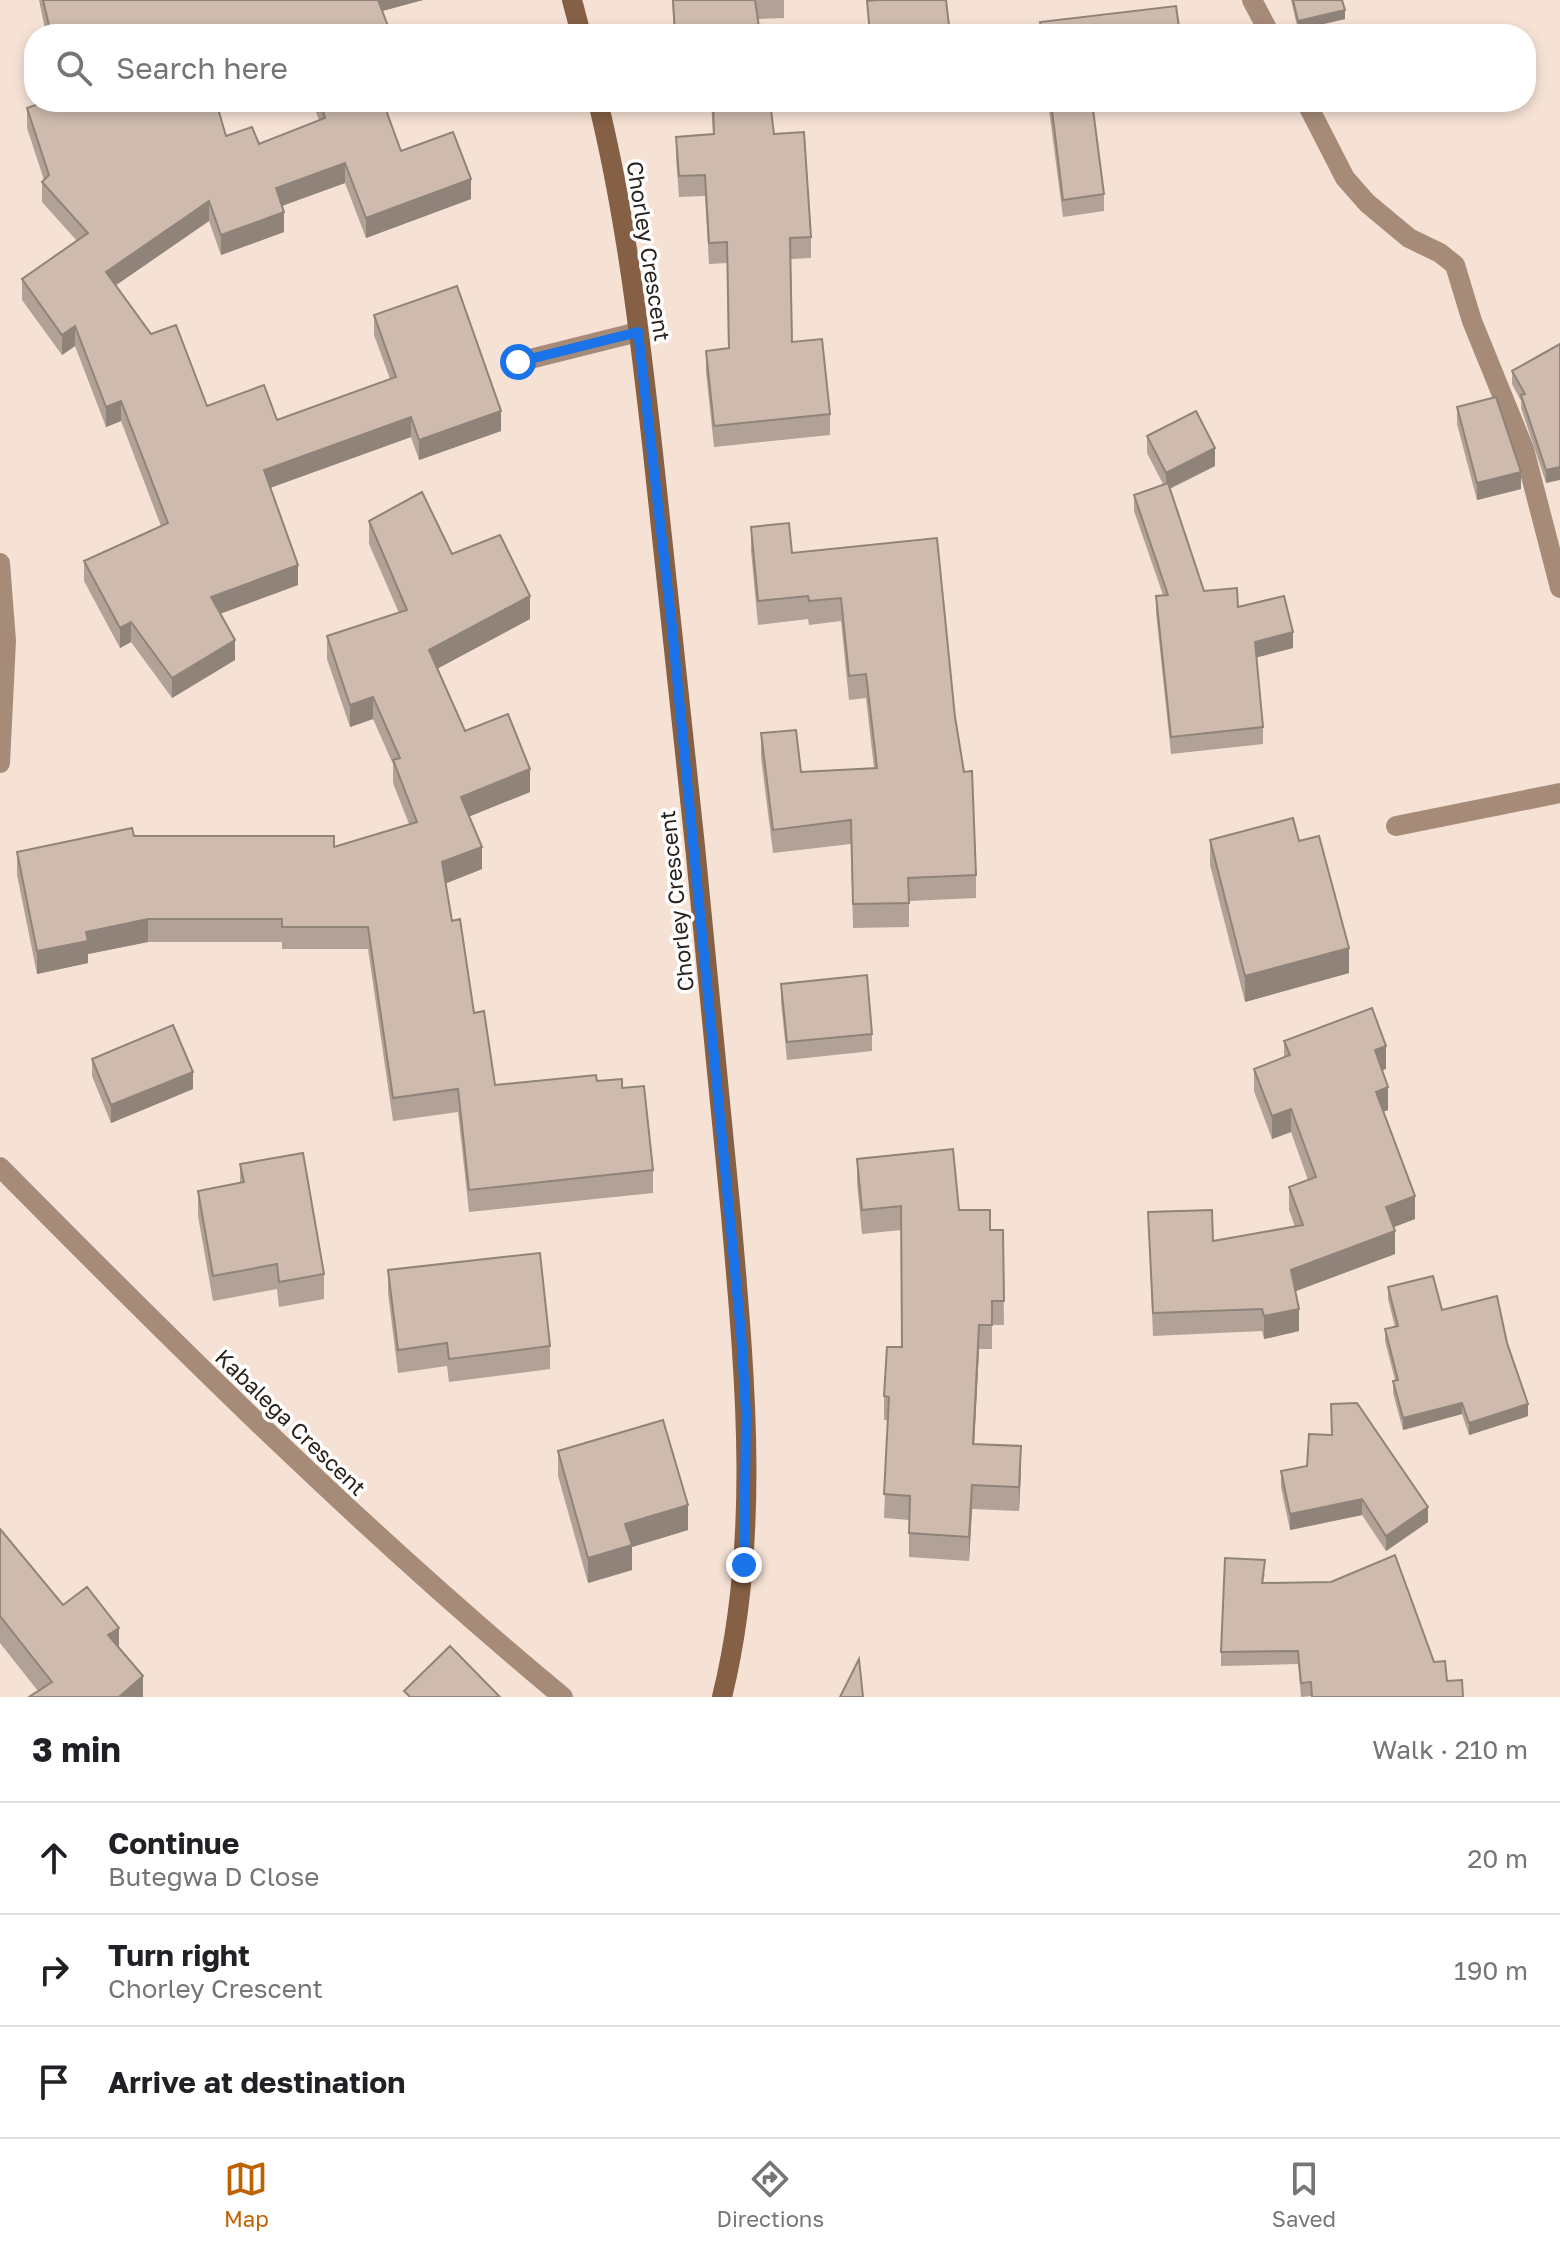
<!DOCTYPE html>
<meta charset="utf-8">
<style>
:root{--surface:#fff;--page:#f6f6f6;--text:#202124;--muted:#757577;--line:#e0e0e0;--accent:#bc6300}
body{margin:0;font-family:"Golos Text",sans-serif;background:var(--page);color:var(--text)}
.stop{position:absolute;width:24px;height:24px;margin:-18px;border:6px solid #1a73e8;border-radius:50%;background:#fff}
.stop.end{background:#1a73e8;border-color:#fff;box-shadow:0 2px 8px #0008}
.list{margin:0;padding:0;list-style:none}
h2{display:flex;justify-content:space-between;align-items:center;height:104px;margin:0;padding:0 32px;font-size:34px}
h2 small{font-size:26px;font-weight:400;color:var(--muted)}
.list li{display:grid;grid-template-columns:52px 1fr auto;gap:24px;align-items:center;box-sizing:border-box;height:112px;padding:0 32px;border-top:2px solid var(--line)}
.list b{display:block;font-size:30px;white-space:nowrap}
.list p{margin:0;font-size:26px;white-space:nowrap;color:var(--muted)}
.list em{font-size:26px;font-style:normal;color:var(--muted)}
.icon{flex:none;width:44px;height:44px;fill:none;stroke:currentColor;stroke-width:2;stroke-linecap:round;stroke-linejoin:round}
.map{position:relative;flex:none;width:1560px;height:1697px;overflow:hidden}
.search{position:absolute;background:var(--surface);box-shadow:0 4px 12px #0003;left:24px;right:24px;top:24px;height:88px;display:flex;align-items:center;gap:20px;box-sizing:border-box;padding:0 28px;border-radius:32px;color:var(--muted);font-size:30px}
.sheet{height:440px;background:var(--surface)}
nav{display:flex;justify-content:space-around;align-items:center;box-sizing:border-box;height:112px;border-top:2px solid var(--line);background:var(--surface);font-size:22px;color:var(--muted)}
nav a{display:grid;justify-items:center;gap:4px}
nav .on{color:var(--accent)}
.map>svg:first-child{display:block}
</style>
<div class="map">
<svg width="1560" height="1697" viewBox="0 0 1560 1697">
<rect width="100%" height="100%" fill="#f6e2d5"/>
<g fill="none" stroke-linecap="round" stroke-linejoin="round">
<path stroke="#a68b79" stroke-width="20" d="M1396 826 1560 793"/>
<path stroke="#a68b79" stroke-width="20" d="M1252 0 1270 34
M1306 102 1345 178 1367 203 1409 238 1440 253 1455 265 1472 321 1524 449 1560 588
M518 362 638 332
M0 563 6 641 0 763
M0 1167C182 1351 364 1532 563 1697"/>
<path stroke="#856045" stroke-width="20" d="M572 0 581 34
M598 102C626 216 640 336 653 453 667 584 681 715 695 846 707 969 719 1092 731 1215 745 1376 761 1539 722 1697"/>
</g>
<path fill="#b1a196" d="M39 0H423L382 11 391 34H46Z
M672 0H784V18L758 19 760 34H674Z
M1291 0H1342L1345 19 1298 30Z
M312 102H383L401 151 471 199 366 238 345 183 282 206 284 232 221 255 209 221 116 285 151 334 207 406 277 420 390 379 374 335V315L501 431 419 460 411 437 270 488 298 585 220 614 235 660 172 698 131 642 120 648 84 581V561L161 526 121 421 106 427 75 346 62 355 22 300V279L77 241 42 202V182L44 180 27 128V108L226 136 259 144 319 120Z
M711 102H770L774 134 811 237V258L791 259 792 342 830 414V435L714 447 706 372V351L728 348 727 263 709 264 705 196 679 197 676 158V137L713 134Z
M1048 102H1092L1104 194V211L1063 217Z
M1560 344 1546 483 1521 408V401L1512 384V371Z
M1457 407 1521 489 1477 500 1457 424Z
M1147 436 1215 466 1170 489 1204 591 1238 607 1293 648 1256 657 1263 727V744L1171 754 1156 612V596L1163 595 1134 511V495L1163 484 1147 453Z
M369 521 452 554 530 619 437 669 465 731 530 792 469 816 482 869 446 883 452 921 474 1013 495 1085 597 1081 622 1088 653 1170V1193L469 1212 458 1112 393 1121 368 949H282V942H148L88 954V963L37 974 17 875V852L134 836 334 847 409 824 393 783V764L373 719 350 727 327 659V636L399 613 369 544Z
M751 527 792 553 937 538 955 717 976 875V898L909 901V927L853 928 851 844 773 853 761 757V733L801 772 874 768 866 698 849 700 841 621 809 625 808 619 758 625 751 551Z
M1210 840 1299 841 1349 973 1245 1002 1210 865Z
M781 984 872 1034V1051L787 1060 781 1002Z
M1284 1041 1386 1069 1382 1070 1388 1110 1383 1112 1415 1219 1394 1227 1395 1254 1295 1291 1299 1331 1264 1339 1262 1331 1153 1336 1148 1212 1213 1241 1295 1227 1289 1210V1187L1308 1180 1291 1132 1272 1139 1254 1091V1069L1284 1058Z
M92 1059 193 1089 111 1123 92 1076Z
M857 1159 959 1210 990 1230H1003L1004 1325H992V1349H979L974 1444 1021 1470 1019 1511 972 1509 969 1561 909 1557V1520L884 1518 888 1420H884V1396L901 1347V1230L862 1234 857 1183Z
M240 1164 324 1274V1299L279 1307 277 1289 213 1301 198 1216V1191L240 1183Z
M388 1270 550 1346V1369L449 1382 447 1366 398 1373 388 1293Z
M1388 1287 1442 1310 1507 1343 1528 1416 1469 1435 1462 1414 1403 1430 1393 1393V1381L1395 1380 1385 1341V1329L1395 1327 1388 1299Z
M1331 1404 1428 1522 1386 1551 1362 1515 1290 1530 1281 1487V1471L1307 1466 1332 1435Z
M558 1451 688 1530 632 1547V1570L588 1583 558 1476Z
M0 1529 63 1605 119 1648 143 1697 38 1691 0 1643Z
M1265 1573 1263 1583 1331 1582 1311 1696 1301 1697 1298 1664 1221 1666V1652Z"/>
<path fill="#90837a" d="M375 0H423L375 13Z
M1345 10V19L1298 30V21Z
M345 163V183L276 208V188Z
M471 179V199L366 238V218Z
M209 201V221L106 292V272Z
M284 212V232L221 255V235Z
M75 326V346L62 355V335Z
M121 401V421L106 427V407Z
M501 411V431L419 460V440Z
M411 417V437L264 490V470Z
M1215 448V466L1166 490V473Z
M1560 467V480L1546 483V470Z
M1521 472V489L1477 500V483Z
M298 565V585L211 617V597Z
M530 596V619L429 673V650Z
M131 622V642L120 648V628Z
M1293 632V648L1255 658V642Z
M235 640V660L172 698V678Z
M373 697V719L350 727V705Z
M530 769V792L461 820V797Z
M482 847V869L442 885V862Z
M148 919V942L88 954V963L37 974V951L86 932Z
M1349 948V973L1245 1002V976Z
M1386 1046V1069L1375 1073V1050Z
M193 1072V1089L111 1123V1105Z
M1388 1087V1110L1376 1114V1092Z
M1291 1109V1132L1272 1139V1116Z
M1415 1196V1219L1386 1230V1207Z
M1395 1231V1254L1291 1293V1270Z
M1299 1309V1331L1264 1339V1316Z
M979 1325V1349L973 1468V1444Z
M1462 1403V1414L1403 1430V1418Z
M1528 1404V1416L1469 1435V1423Z
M1021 1446V1470L1019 1511V1487Z
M972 1485V1509L969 1561V1537Z
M1362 1499V1515L1290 1530V1514Z
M688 1505V1530L632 1547V1570L588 1583V1558L625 1524Z
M1428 1507V1522L1386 1551V1536Z
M119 1628V1655L108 1635Z
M143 1676V1697H119Z"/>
<path fill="#cebbae" stroke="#90837a" stroke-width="2" d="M43 0H378L391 34H51Z
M673 0H755L760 34H675Z
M877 0H946L950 34H870L867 1Z
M1293 0H1342L1345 10 1298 21Z
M1176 6 1180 34H1042L1040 22Z
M44 102H216L226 136 252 127 259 144 325 118 320 102H383L401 151 453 132 471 179 366 218 345 163 276 188 284 212 221 235 209 201 106 272 151 334 176 325 207 406 264 385 277 420 396 377 374 315 457 286 501 411 419 440 411 417 264 470 298 565 211 597 235 640 172 678 131 622 120 628 84 561 168 523 121 401 106 407 75 326 62 335 22 279 88 233 42 182 49 175 27 108Z
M713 102H770L774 134 804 132 811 237 790 238 792 342 822 339 830 414 714 426 706 351 729 348 727 242 709 243 705 175 679 176 676 137 714 134Z
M1051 102H1092L1104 194 1063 200Z
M1560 344V467L1546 470 1521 395 1525 394 1512 371Z
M1496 397 1521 472 1477 483 1457 407Z
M1196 411 1215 448 1166 473 1147 436Z
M1168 483 1204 591 1237 588 1238 607 1284 596 1293 632 1255 642 1263 727 1171 737 1156 596 1168 595 1134 495Z
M422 492 452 554 500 535 530 596 429 650 465 731 508 714 530 769 461 797 482 847 442 862 452 921 460 919 474 1013 484 1011 495 1085 596 1075 597 1081 622 1079V1088L644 1086 653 1170 469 1190 458 1089 393 1098 368 927H282V919H148L86 932 88 941 37 951 17 852 132 828 134 836H334V847L417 822 393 760 400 758 373 697 350 705 327 636 407 610 369 521Z
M789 523 792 553 937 538 955 717 964 772 972 771 976 875 908 878 909 903 853 904 851 820 773 830 761 733 796 730 801 772 877 768 866 674 849 676 841 598 809 601 808 596 758 601 751 527Z
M1293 818 1299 841 1319 836 1349 948 1245 976 1210 840Z
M867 975 872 1034 787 1042 781 984Z
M1372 1008 1386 1046 1375 1050 1388 1087 1376 1092 1415 1196 1386 1207 1395 1231 1291 1270 1299 1309 1264 1316 1262 1309 1153 1313 1148 1212 1212 1210 1213 1241 1303 1225 1289 1187 1316 1177 1291 1109 1272 1116 1254 1069 1290 1055 1284 1041Z
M173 1025 193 1072 111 1105 92 1059Z
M953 1149 959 1210H990V1230H1003L1004 1301H992V1325H979L973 1444 1021 1446 1019 1487 972 1485 969 1537 909 1533 910 1496 884 1494 889 1397 884 1396 887 1347H902L901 1206 862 1210 857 1159Z
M303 1153 324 1274 279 1282 277 1264 213 1276 198 1191 244 1182 240 1164Z
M540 1253 550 1346 449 1359 447 1343 398 1350 388 1270Z
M1433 1276 1442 1310 1497 1296 1507 1343 1528 1404 1469 1423 1462 1403 1403 1418 1393 1381 1398 1380 1385 1329 1398 1326 1388 1287Z
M1357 1403 1428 1507 1386 1536 1362 1499 1290 1514 1281 1471 1307 1466 1309 1434 1332 1435 1331 1404Z
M663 1420 688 1505 625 1524 632 1545 588 1558 558 1451Z
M0 1529 63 1605 87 1587 119 1628 108 1635 143 1676 119 1697H29L52 1682 0 1616Z
M1395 1555 1434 1662 1445 1661 1447 1681 1462 1680 1463 1697H1312L1311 1682 1301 1683 1298 1651 1221 1652 1225 1558 1265 1560 1262 1583 1331 1582Z
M450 1646 500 1697H410L404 1691Z
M859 1659 863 1697H840Z"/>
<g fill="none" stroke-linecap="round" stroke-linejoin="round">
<path stroke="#1a73e8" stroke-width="10" d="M518 362 638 332 672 627 741 1333 746 1413 744 1565"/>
</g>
<g text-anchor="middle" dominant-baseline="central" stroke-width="7" stroke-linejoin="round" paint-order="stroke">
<g font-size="22" fill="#29221d" stroke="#fff">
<text transform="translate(649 251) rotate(81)">Chorley Crescent</text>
<text transform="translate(676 901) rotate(-96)">Chorley Crescent</text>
<text transform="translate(291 1422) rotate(44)">Kabalega Crescent</text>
</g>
</g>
</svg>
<div class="stop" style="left:518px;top:362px"></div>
<div class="stop end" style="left:744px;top:1565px"></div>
<div class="search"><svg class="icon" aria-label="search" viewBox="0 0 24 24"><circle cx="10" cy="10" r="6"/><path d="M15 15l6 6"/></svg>Search here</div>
</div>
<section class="sheet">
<h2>3 min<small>Walk · 210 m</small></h2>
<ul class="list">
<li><svg class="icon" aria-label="ahead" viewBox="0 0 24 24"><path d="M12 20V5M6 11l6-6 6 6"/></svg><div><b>Continue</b><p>Butegwa D Close</p></div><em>20 m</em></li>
<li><svg class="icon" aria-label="right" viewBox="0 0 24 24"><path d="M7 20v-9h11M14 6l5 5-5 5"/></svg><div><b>Turn right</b><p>Chorley Crescent</p></div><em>190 m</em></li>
<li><svg class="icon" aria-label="arrive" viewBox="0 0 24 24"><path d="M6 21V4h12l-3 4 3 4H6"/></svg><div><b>Arrive at destination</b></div></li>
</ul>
</section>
<nav>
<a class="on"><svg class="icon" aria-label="map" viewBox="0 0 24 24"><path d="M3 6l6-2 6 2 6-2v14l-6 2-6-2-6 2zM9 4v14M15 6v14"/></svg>Map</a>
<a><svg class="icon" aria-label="directions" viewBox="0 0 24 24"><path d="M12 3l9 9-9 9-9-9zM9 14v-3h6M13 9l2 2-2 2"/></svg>Directions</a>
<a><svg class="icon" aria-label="saved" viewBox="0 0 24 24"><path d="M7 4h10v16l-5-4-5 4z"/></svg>Saved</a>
</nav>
